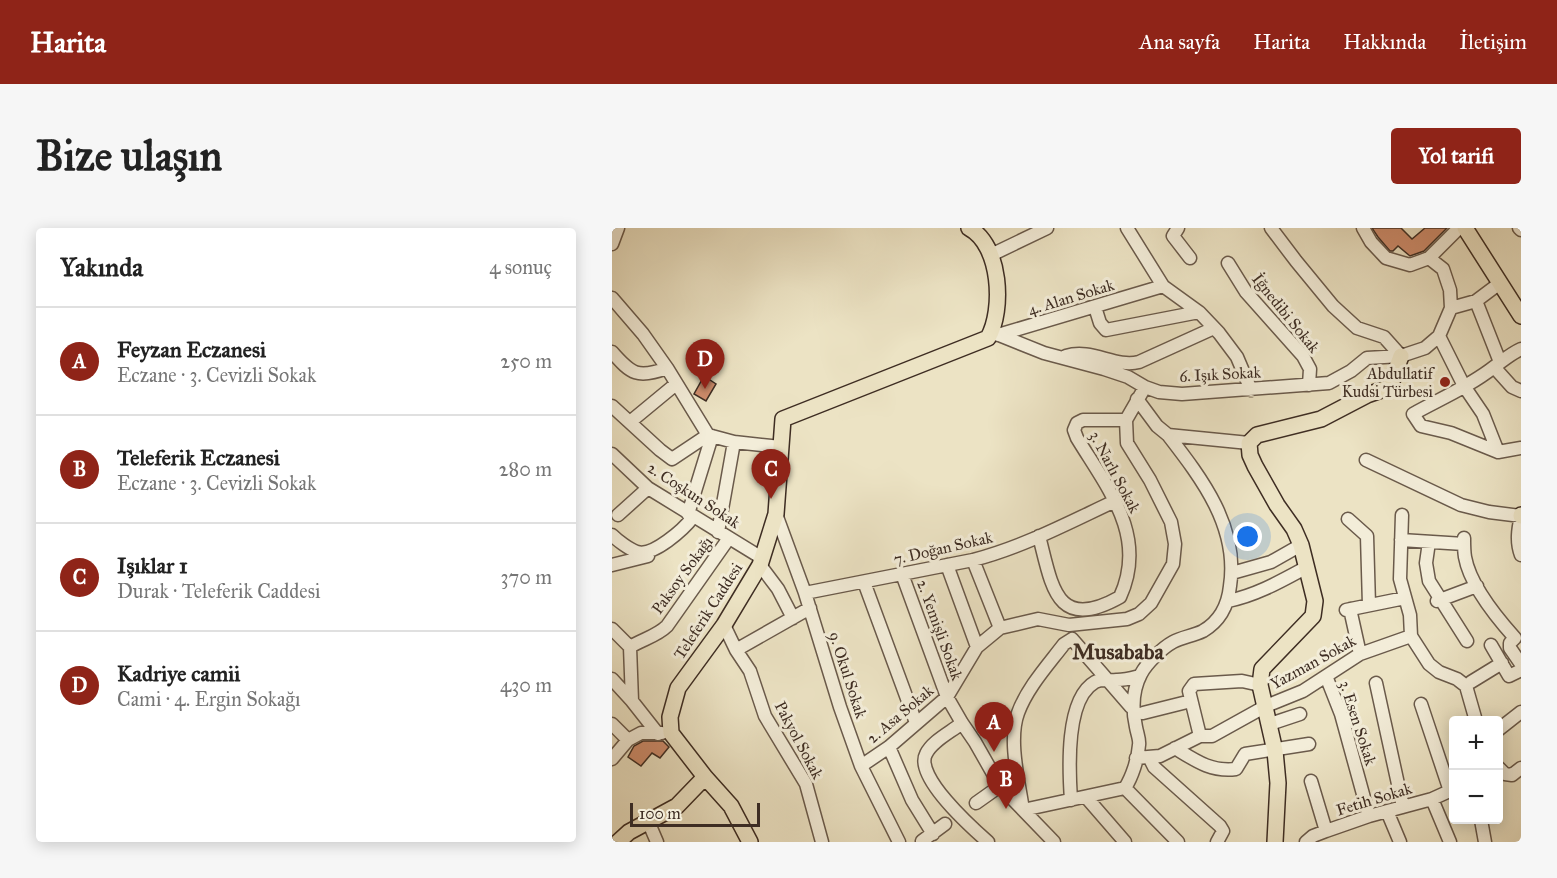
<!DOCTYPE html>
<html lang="tr">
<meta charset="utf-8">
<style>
:root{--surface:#fff;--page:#f6f6f6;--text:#222;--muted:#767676;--line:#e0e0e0;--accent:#8f2418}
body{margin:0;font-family:"IM FELL Great Primer",serif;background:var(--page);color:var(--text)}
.controls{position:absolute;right:18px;bottom:18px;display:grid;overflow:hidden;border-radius:6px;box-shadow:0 3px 15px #0003}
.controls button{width:54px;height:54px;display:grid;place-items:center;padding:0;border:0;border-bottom:2px solid var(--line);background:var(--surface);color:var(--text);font:30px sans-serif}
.scale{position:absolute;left:18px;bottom:15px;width:130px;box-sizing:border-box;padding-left:6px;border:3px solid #3e2d23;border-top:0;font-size:16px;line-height:21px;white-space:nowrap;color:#3e2d23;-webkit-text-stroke:4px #f3edd9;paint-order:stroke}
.you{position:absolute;left:636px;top:309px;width:21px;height:21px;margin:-15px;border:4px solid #fff;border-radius:50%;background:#1a73e8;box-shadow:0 0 0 9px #1a73e833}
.badge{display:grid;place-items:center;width:39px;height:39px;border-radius:50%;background:var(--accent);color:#fff;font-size:20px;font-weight:700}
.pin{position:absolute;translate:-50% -50px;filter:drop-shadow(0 2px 3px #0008)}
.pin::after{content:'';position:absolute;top:32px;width:21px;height:18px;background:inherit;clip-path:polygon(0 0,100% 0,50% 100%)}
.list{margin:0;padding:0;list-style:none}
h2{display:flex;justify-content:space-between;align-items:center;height:78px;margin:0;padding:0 24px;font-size:26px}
h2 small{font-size:20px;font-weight:400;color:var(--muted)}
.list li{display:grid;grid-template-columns:39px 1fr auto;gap:18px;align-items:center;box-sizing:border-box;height:108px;padding:0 24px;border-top:2px solid var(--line)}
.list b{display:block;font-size:22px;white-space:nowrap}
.list p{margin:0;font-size:20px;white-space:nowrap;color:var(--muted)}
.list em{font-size:20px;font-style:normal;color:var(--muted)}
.map{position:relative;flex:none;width:909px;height:614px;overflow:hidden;border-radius:6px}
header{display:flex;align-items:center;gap:36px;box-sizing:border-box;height:84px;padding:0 30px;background:var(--accent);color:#fff}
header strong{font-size:28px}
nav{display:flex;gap:33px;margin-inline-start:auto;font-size:21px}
.intro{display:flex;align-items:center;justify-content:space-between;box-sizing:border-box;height:144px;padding:0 36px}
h1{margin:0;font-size:42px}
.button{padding:15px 27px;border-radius:6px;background:var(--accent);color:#fff;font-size:21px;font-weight:700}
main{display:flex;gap:36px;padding:0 36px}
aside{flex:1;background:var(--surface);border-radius:6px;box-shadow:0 3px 15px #0003}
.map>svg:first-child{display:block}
</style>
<header>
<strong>Harita</strong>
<nav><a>Ana sayfa</a><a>Harita</a><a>Hakkında</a><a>İletişim</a></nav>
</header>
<div class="intro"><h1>Bize ulaşın</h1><a class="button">Yol tarifi</a></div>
<main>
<aside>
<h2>Yakında<small>4 sonuç</small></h2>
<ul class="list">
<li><span class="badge">A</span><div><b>Feyzan Eczanesi</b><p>Eczane · 3. Cevizli Sokak</p></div><em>250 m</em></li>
<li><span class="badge">B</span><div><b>Teleferik Eczanesi</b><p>Eczane · 3. Cevizli Sokak</p></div><em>280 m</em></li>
<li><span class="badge">C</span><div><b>Işıklar 1</b><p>Durak · Teleferik Caddesi</p></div><em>370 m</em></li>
<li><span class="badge">D</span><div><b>Kadriye camii</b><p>Cami · 4. Ergin Sokağı</p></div><em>430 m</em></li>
</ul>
</aside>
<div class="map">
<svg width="909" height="614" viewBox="0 0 909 614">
<rect width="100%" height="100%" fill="#ece3c4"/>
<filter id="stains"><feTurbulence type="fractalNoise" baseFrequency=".00333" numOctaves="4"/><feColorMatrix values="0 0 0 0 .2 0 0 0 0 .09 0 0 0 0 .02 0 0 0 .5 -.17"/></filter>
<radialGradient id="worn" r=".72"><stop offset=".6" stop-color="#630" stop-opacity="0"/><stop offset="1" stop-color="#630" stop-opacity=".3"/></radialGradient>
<path fill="#cf8d6d" stroke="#3e2d23" stroke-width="1.5" d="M760 0H789L800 11 813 0H835L812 23 798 28 786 18 781 23H778L766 9Z
M92 148 104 156 94 173 82 166Z
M31 513H51L57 519 48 530 40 525 29 538 16 529 22 518Z"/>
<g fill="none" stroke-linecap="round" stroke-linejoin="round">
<g stroke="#6a5a4b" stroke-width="15">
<path id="minor" d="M515 0 551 58 587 84 607 105 625 129 639 162
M566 0 561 8 578 30
M659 0 684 33 721 78 745 100 772 109 789 128
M751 0 759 14 774 30 798 37 817 30 831 41 838 62 839 80 827 108 852 158 871 186 886 224
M907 0 909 2
M0 16 6 0
M379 27 435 0
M817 30 847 0
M616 35 634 64 691 128 698 141 697 157
M0 70 31 106 55 140 96 207
M864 73 888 134
M483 79 488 95 494 102 587 84
M839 80 864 73 888 55
M386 107 551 58
M387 107 432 125 492 141 516 149 533 159 547 164 570 166 717 155 739 143 755 130 789 128 813 120 827 108
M909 121C898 126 892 132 882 139 858 158 828 171 801 186L809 198 839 205 886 224 909 220
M0 124C19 146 26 151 55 140
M454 128C480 120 503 140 527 134L602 100
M882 139 900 159 909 163
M525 171 545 198 556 207 637 215
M0 178 48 222 60 231 96 207 122 214 169 219
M18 194 64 156
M0 226 36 260 150 330
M754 232 849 277 877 284 909 288C906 301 904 314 909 327
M76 286 100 208
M164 286 193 365 228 479 249 538 287 614
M6 287 36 260
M790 287 788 351 798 387 799 408 817 436 827 444 845 451 854 458 864 493
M736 291 755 308 757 377
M106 304 122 214
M0 307C6 313 17 321 25 324 41 329 72 301 81 289
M427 308C440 358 444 405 508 369 536 308 496 261 465 210L462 202 465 195 471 192H514
M852 310C852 316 852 323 853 329 858 357 885 390 903 410L898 415V420L909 436
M789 312 852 316
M817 314 814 335 817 353 855 413
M361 332 388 400
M0 337 36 328
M148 337 166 361 181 390
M335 337 365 419
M620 345 659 334 689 317
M290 346 335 469 350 495 363 514 388 558 442 614
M252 354 304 495
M193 365 361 332C411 319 456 295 503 273
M616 373C645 367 669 353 695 339
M825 373 865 358
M738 381 748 426
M734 382 793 370
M112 397 124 422 138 443 153 488 194 556 210 614
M0 401 18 419 20 473 46 506
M879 417 897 448 909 442
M18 419C31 411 45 408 55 398L117 310
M124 422 198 380
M714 448 729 486 757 588
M0 451 20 473
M859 454 890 435
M764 455 791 579
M809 476 838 563
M531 485 579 473
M350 495C339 504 320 513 314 526 302 548 360 600 376 614
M0 496 16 512 29 505H50
M658 496 688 486
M886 502 909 484
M588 508 577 463 582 456 630 453 648 457
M277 519 300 572 321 606
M563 520C584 533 599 544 624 541L633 526 697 516
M537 529 542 539 608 598 611 603 605 614
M524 530 548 528 588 508H600L654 478 691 463 748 426 799 408
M0 531 16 512
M249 538 277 519 335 469 365 419 388 400 426 391 457 397 515 391 527 386 539 375 561 336 563 316 559 294 538 252 515 215 514 192 533 159
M886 539 893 546 900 547 909 540
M699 553 714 603
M513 560C520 549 526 531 527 517 528 512 525 505 524 499 520 481 520 463 529 446 534 436 550 420 561 414 570 409 581 408 591 403 608 393 616 378 618 358 627 299 590 251 556 207
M513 560 411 582C407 554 396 512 406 485 415 460 436 437 452 416L460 411 519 479
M513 560 566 614
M474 569 513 614
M820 571 838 614
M459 572C457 543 453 471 483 454 490 450 498 453 505 452 513 452 520 450 528 448
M364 575 388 558
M775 583 788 614
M869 592 873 614
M36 593 45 614
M310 613 333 596
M694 614 701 608 714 603 757 588 820 571 842 561"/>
</g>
<g stroke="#3e2d23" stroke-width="18">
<path id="major" d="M853 0 909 88
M909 288V287
M93 549 119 578 138 614
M6 614 17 604 65 578 93 549 59 505 58 489 66 460 112 397 148 337 164 286 171 191 376 110C392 82 389 17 357 0
M663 614 666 555 663 523 648 457 650 441 701 388 703 373 689 317 682 301 665 277 643 238 638 227 637 215 645 207 709 191 755 167 778 159 789 128"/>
</g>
<use href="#minor" stroke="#f3edd9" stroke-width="12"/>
<use href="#major" stroke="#ece3c4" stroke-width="15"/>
</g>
<circle fill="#8f2418" stroke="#f3edd9" stroke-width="2" cx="833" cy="154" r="6"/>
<g text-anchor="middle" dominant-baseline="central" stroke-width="6" stroke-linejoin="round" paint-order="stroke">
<g font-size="16" fill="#3e2d23" stroke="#f3edd9">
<text transform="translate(459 69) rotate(-17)">4. Alan Sokak</text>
<text transform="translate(674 85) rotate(51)">İğnedibi Sokak</text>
<text transform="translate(608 146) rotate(-3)">6. Işık Sokak</text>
<text transform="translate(503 244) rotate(62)">3. Narlı Sokak</text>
<text transform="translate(82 267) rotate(33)">2. Coşkun Sokak</text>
<text transform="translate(331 320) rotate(-13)">7. Doğan Sokak</text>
<text transform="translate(70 347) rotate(-54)">Paksoy Sokağı</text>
<text transform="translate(96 383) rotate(-57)">Teleferik Caddesi</text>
<text transform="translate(328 402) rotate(70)">2. Yemişli Sokak</text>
<text transform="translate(701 434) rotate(-29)">Yazman Sokak</text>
<text transform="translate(236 447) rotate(72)">9. Okul Sokak</text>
<text transform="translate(288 486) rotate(-40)">2. Asa Sokak</text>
<text transform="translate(746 495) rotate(72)">3. Esen Sokak</text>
<text transform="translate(187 512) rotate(62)">Pakyol Sokak</text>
<text transform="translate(762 571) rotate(-17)">Fetih Sokak</text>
</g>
<g font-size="16" fill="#3e2d23" stroke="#f3edd9" text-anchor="end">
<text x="821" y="145">Abdullatif<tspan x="821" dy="18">Kudsi Türbesi</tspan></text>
</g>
<g font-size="22" font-weight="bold" fill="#3e2d23" stroke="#f3edd9">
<text x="506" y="423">Musababa</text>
</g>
</g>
<rect width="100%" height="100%" filter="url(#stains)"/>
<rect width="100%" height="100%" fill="url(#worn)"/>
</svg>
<div class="controls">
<button>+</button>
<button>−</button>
</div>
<div class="scale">100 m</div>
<div class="you"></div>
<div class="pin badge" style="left:382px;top:524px">A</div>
<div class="pin badge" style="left:394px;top:581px">B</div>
<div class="pin badge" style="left:159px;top:271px">C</div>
<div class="pin badge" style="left:93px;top:161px">D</div>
</div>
</main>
